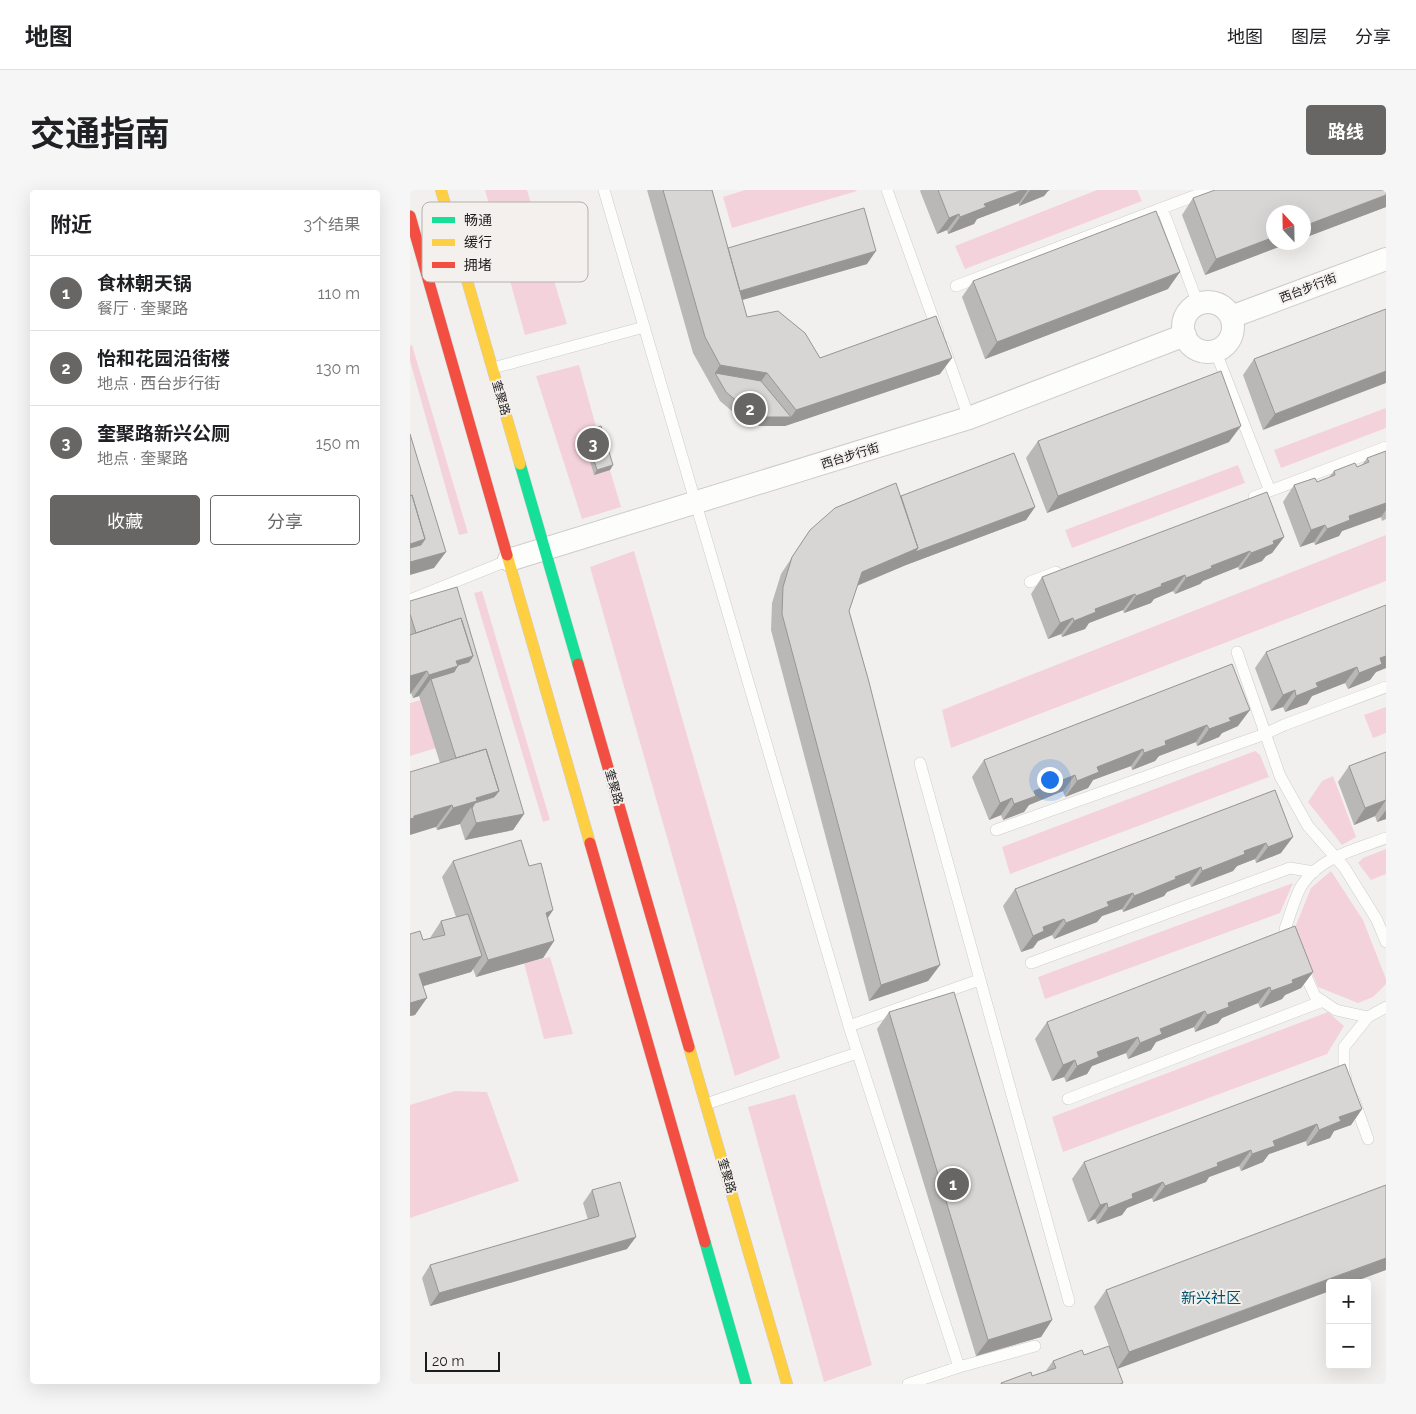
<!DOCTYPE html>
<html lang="zh">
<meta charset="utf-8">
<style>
:root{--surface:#fff;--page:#f6f6f6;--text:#202124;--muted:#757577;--line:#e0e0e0;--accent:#686665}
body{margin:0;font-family:Raleway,"Noto Sans SC",sans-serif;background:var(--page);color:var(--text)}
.controls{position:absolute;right:15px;bottom:15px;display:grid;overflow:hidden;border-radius:5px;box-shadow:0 5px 20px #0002}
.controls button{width:45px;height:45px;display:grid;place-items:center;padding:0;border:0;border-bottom:1px solid var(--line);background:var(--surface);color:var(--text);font:25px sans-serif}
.compass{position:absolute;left:856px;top:15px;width:45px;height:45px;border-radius:50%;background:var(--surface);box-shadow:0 5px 20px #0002;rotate:338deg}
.scale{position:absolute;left:15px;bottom:12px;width:75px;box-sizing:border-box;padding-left:5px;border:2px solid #1d1c1b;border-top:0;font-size:14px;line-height:18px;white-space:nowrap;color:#1d1c1b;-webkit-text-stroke:4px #f3f0ed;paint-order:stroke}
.you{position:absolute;left:639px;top:589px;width:18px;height:18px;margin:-12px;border:4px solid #fff;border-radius:50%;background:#1a73e8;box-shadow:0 0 0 8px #1a73e833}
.badge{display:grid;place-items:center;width:32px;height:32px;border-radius:50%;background:var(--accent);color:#fff;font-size:16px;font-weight:700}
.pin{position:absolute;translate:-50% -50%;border:2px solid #fff;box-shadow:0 1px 5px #0006}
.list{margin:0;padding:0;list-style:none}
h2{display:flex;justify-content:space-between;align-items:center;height:65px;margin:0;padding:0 20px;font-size:21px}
h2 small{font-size:16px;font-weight:400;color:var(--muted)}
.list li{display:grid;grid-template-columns:32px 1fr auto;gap:15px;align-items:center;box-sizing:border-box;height:75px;padding:0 20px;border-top:1px solid var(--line)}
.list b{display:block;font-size:19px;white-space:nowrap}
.list p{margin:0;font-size:16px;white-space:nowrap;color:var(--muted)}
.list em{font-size:16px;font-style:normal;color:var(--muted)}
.actions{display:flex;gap:10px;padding:15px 20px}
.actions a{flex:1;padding:11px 0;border:1px solid var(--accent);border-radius:5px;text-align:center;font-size:18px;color:var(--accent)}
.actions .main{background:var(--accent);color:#fff}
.map{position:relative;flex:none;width:976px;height:1194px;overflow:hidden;border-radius:5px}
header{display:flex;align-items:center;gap:30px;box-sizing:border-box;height:70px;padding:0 25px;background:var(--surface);border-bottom:1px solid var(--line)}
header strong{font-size:24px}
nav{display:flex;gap:28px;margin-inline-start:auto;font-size:18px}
.intro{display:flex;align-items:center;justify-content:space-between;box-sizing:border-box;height:120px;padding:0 30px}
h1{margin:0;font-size:35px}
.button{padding:12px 22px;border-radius:5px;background:var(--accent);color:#fff;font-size:18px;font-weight:700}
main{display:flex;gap:30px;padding:0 30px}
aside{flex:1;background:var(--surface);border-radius:5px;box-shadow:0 5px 20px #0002}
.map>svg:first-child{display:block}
</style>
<header>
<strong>地图</strong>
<nav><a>地图</a><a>图层</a><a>分享</a></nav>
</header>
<div class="intro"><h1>交通指南</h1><a class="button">路线</a></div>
<main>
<aside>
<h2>附近<small>3个结果</small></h2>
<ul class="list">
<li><span class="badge">1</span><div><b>食林朝天锅</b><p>餐厅 · 奎聚路</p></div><em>110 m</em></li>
<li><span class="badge">2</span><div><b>怡和花园沿街楼</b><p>地点 · 西台步行街</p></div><em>130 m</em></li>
<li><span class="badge">3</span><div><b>奎聚路新兴公厕</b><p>地点 · 奎聚路</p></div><em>150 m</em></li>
</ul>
<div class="actions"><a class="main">收藏</a><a>分享</a></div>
</aside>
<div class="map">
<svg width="976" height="1194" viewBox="0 0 976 1194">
<rect width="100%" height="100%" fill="#f2f0ee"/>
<path fill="#f4d2dc" d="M75 0H117L157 134 115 145Z
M335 0H446L447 1 322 38 313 7Z
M687 0H727L732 11 555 79 545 56Z
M2 155 58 343 49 345 0 171V156Z
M169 175 187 240 172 245 184 285 200 280 211 317 172 329 126 186Z
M976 218V238L871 278 864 260Z
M828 275 835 293 662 358 655 340Z
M976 345V391L541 558 532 520Z
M224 361 370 868 325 886 180 377Z
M72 401 140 630 133 632 64 403Z
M11 510 26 558 0 566V513Z
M976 517V543L963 548 954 525Z
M845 561 850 565 859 587 600 684 592 657Z
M923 586 946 647 932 655 898 612 912 591Z
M976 659V684L961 690 948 673 953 668Z
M921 681 953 730 976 789V794L963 807 948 813 908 797 884 740 901 698Z
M883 693 870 723 635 809 628 787Z
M140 767 163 844 134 849 114 773Z
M918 822 934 836 917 864 653 962 642 927Z
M45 901 77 902 109 991 0 1028V915Z
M385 904 462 1175 414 1192 338 917Z"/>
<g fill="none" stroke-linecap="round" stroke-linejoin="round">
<g stroke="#cdccca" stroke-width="12">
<path id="lane" d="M194 0 439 836 549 1177 498 1194
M477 0 528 142
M752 18 788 114
M546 96 800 0
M534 157 559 228
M805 160 860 301
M83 178 234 137
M844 307 976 257
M620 392 646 382
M0 410 99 370
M827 462 870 586 898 636 934 677 967 730 976 752
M510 573 659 1111
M586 640 855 544 874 535 976 497
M882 754 875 739C880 726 885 706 892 695 910 667 947 659 976 648
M621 773 880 678 904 682
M891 775 905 806 926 820 958 827
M439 836 569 790
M936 888 934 882V857L958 827 976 817
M658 909 913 811
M944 910 958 949
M296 914 447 863
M549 1177 625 1156"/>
</g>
<g stroke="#cdccca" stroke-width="24">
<path id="street" d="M773 137a25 25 0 1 1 50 0a25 25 0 1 1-50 0Z
M821 127 976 69
M99 370 559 228 775 145"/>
</g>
<g stroke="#cdccca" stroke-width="12">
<path id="fast" d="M110 274 168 474
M295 1052 336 1194"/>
</g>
<g stroke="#cdccca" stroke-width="12">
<path id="slow" d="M31 0 110 274
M97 365 180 653
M279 857 377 1194"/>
</g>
<g stroke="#cdccca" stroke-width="12">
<path id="jam" d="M0 26 97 365
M168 474 279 857
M180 653 295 1052"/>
</g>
<use href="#lane" stroke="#fdfdfc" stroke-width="11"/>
<use href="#street" stroke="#fdfdfc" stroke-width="22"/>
<use href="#fast" stroke="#16e098" stroke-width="11"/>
<use href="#slow" stroke="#ffcf43" stroke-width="11"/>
<use href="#jam" stroke="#f24e42" stroke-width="11"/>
</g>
<path fill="#bab8b7" d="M237 0H302L318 58 457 74 332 110 337 127 410 168 530 184 375 236H350L329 227 310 211 283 163Z
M511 0H640L638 1 634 6 609 16V13L567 29 564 34 538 44 537 40 527 44 510 1Z
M783 8 976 17 894 48V22L864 52H882L795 85 772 25Z
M563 91 758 99 575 169 552 107Z
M976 119 853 240 833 185 844 169Z
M175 241 203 275 200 280 184 285 172 245Z
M628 251 819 252 637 323 616 268Z
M976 261V329L972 331 971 327 932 341 929 346 905 355 904 352 890 357 873 312 884 295 907 292 919 287 924 281 947 277 952 275 957 268Z
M491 306 625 317 616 330 496 375 447 396 439 421 530 775 518 791 459 811 361 440 362 413 371 384 400 340Z
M874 347 862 363 856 366 852 371 829 380 828 377 793 391 790 394 765 404 763 401 744 409 741 413 714 423 713 420 679 433 675 439 652 447 651 444 638 449 621 404 632 387Z
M0 411 114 624 103 640 55 650 50 634 27 640 26 637 30 573 9 506 3 508 1 503 0 504Z
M976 415V478L966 482 960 490 938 499 935 493 902 506 897 514 875 522 873 517 861 521 845 478 856 462Z
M822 474 828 536 812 543 809 547 787 556 786 552 749 566 745 571 722 580 721 576 683 590 678 598 655 607 653 601 619 615 614 622 593 630 591 625 579 630 562 587 574 570Z
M976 562V629L967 632 965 626 944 635 928 592 939 576Z
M865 600 871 663 846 673 845 669 827 676 823 681 781 697 779 693 757 702 754 706 713 722 712 719 692 726 687 732 644 749 642 745 628 751 623 758 611 762 593 716 605 699Z
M43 671 119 676 143 720 138 728 144 751 133 768 66 787 63 779 61 782 13 796 5 825 0 826V744L13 750 20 749V748L31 731 46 727 32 687Z
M903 782 891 798 875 805 872 809 850 818 848 813 812 828 808 833 785 842 784 837 746 852 741 860 718 869 716 863 682 876 677 884 656 892 654 887 642 891 625 849 637 832Z
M479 822 642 1130 631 1147 566 1166 467 839Z
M952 919 941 935 924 941 920 948 897 956 896 951 859 964 853 972 831 981 829 976 799 987 796 992 743 1012 742 1008 717 1018 712 1025 687 1034 685 1029 678 1032 662 989 674 972Z
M976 995 707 1179 712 1194H590L591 1193 622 1186 635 1182 643 1171 674 1165 699 1156 684 1117 696 1100Z
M182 1000 217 1059 20 1116 12 1088 20 1075 178 1030 173 1013Z"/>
<path fill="#979695" d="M612 0H618L609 13 567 29 564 34 538 44 550 27 574 14Z
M620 0H640L638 1 634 6 609 16Z
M976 5V17L894 48V36Z
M549 24 537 40 527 44 539 28Z
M864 47V52H882L795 85 806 69Z
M466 61 457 74 318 114 327 102Z
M770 82 758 99 575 169 587 152Z
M542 168 530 184 375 236H350L329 227 335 218 381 227 386 220Z
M310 175 357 183 345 200 305 183Z
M976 181V193L853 240 865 224Z
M831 236 819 252 637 323 648 306Z
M203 275 200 280 184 285 187 280Z
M976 313V320L971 327 932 341 929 346 905 355 917 339 939 326Z
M625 317 616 330 496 375 441 398 452 382 508 358Z
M915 335 904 352 890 357 901 340Z
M874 347 862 363 856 366 852 371 829 380 841 363 863 351Z
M15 349 0 370V354Z
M840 361 828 377 793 391 790 394 765 404 776 388 801 376Z
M36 362 24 378 0 385V372Z
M775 385 763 401 744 409 741 413 714 423 726 406 751 394Z
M725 404 713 420 679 433 675 439 652 447 664 431 685 419Z
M663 428 651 444 638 449 650 433Z
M63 466 47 488 21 489 9 506 3 508 19 485 46 471Z
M976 466V478L966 482 960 490 938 499 949 483 970 468Z
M947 477 935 493 902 506 897 514 875 522 886 506 906 493Z
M17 481 1 503 0 504V486Z
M885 500 873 517 861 521 873 505Z
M840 520 828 536 812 543 809 547 787 556 799 539 819 528Z
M797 535 786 552 749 566 745 571 722 580 734 563 755 551Z
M733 559 721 576 683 590 678 598 655 607 667 591 687 577Z
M665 585 653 601 619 615 614 622 593 630 604 614 624 601Z
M89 601 73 624 64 626 61 617 50 634 27 640 43 618 66 608Z
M602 608 591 625 579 630 590 613Z
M976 610 965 626 944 635 955 618Z
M42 615 26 637 0 645V629L4 626Z
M976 620V629L967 632Z
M114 624 103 640 55 650 66 633Z
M883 647 871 663 846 673 858 657Z
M856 653 845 669 827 676 823 681 781 697 792 681 834 661Z
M791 677 779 693 757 702 754 706 713 722 724 706 765 687Z
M723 703 712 719 692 726 687 732 644 749 656 733 697 712Z
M143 720 132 736 136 723Z
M654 729 642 745 628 751 623 758 611 762 623 746 633 737Z
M144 751 133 768 66 787 78 770Z
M72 766 61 782 0 800 9 784Z
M530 775 518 791 459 811 471 795Z
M903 782 891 798 875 805 872 809 850 818 861 801 882 790Z
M860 797 848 813 812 828 808 833 785 842 797 825 818 813Z
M17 808 5 825 0 826V813Z
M795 821 784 837 746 852 741 860 718 869 730 853 750 839Z
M728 847 716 863 682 876 677 884 656 892 667 876 687 862Z
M665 870 654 887 642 891 653 875Z
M952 919 941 935 924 941 920 948 897 956 909 940 929 927Z
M907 934 896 951 859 964 853 972 831 981 842 964 863 951Z
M841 960 829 976 799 987 796 992 743 1012 755 996 807 973Z
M753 992 742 1008 717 1018 712 1025 687 1034 698 1018 722 1004Z
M697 1013 685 1029 678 1032 690 1015Z
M226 1047 217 1059 20 1116 29 1103Z
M976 1068V1080L941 1093H920V1101L707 1179 719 1162Z
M642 1130 631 1147 566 1166 578 1150Z"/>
<path fill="#d8d6d5" stroke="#979695" d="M253 0H302L337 127 368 121 395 143 410 168 526 126 542 168 386 220 357 183 310 175 295 147Z
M528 0H612L574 14 576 17 550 27 549 24 539 28Z
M805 0H976V5L894 36V22H864V47L806 69 783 8Z
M454 18 466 61 330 101 318 58Z
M746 21 770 82 587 152 563 91Z
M976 119V181L865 224 844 169Z
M811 181 831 236 648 306 628 251Z
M305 183 351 191 381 227H356L335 218 316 202Z
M191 236 203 275 187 280 175 241Z
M0 244 36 362 0 372V358L11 355 15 349 2 305 0 306Z
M976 261V313L939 326 940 330 917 339 915 335 901 340 884 295 905 288 907 292 925 285 924 281 945 273 947 277 959 272 957 268Z
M604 263 625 317 505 362 508 358 491 306Z
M486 293 508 358 452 382 439 421 459 492 530 775 471 795 372 424 373 397 382 367 400 340 425 318Z
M857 302 874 347 863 351 864 354 841 363 840 361 801 376 802 378 776 388 775 385 751 394 752 396 726 406 725 404 685 419 686 422 664 431 663 428 650 433 632 387Z
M2 305 15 349 0 354V306Z
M47 397 114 624 66 633 62 618 65 613 84 607 89 601 76 559 46 568 21 489 44 482 48 475 59 472 63 466 51 428 6 443 0 424V411Z
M976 415V466L970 468 972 474 949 483 947 477 906 493 908 497 886 506 885 500 873 505 856 462Z
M51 428 63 466 46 471 48 476 19 485 17 481 0 486V445Z
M822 474 840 520 819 528 821 531 799 539 797 535 755 551 756 555 734 563 733 559 687 577 689 582 667 591 665 585 624 601 626 606 604 614 602 608 590 613 574 570Z
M76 559 89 601 66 608 67 611 43 618 42 615 4 626V628L0 629V582Z
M976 562V610L955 618 939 576Z
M865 600 883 647 858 657 856 653 834 661 835 664 792 681 791 677 765 687 766 689 724 706 723 703 697 712 699 716 656 733 654 729 633 737 634 741 623 746 605 699Z
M111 650 119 676 131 673 143 720 136 723 144 751 78 770 43 671Z
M58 724 72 766 9 784 17 808 0 813V744L10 741 13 750 35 745 31 731Z
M885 736 903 782 882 790 883 793 861 801 860 797 818 813 819 817 797 825 795 821 750 839 752 844 730 853 728 847 687 862 689 867 667 876 665 870 653 875 637 832Z
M544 802 642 1130 578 1150 479 822Z
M935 874 952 919 929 927 931 931 909 940 907 934 863 951 865 956 842 964 841 960 807 973 808 976 755 996 753 992 722 1004 723 1008 698 1018 697 1013 690 1015 674 972Z
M210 992 226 1047 29 1103 20 1075 189 1026 182 1000Z
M976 995V1068L719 1162 696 1100Z
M699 1156 713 1193 710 1194H592L591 1193 621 1182 622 1186 646 1178 643 1171 672 1160 674 1165Z"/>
<g text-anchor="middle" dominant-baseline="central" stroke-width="4" stroke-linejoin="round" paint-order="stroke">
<g font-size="12" fill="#1d1c1b" stroke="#f3f0ed">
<text transform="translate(898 98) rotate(-21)">西台步行街</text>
<text transform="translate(91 208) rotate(74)">奎聚路</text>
<text transform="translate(440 266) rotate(-17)">西台步行街</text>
<text transform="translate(204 597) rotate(74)">奎聚路</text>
<text transform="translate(317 986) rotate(74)">奎聚路</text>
</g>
<g font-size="15" fill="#00526c" stroke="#f3f0ed">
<text x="801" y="1108">新兴社区</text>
</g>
</g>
<rect x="12" y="12" width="166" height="80" rx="8" fill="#f3f0ed" stroke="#b3b0ae" stroke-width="1"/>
<rect x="22" y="27" width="23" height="6" fill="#16e098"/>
<rect x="22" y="49" width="23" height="7" fill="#ffcf43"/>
<rect x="22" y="72" width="23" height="6" fill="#f24e42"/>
<g font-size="14" fill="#1d1c1b">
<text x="54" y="35">畅通</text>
<text x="54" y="57">缓行</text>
<text x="54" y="80">拥堵</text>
</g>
</svg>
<div class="controls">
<button>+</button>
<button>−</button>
</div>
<svg class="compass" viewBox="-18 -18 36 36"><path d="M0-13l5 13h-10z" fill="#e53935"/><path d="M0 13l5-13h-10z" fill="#757577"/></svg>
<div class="scale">20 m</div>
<div class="you"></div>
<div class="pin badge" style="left:543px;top:994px">1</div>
<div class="pin badge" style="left:340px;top:219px">2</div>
<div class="pin badge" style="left:183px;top:254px">3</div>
</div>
</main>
